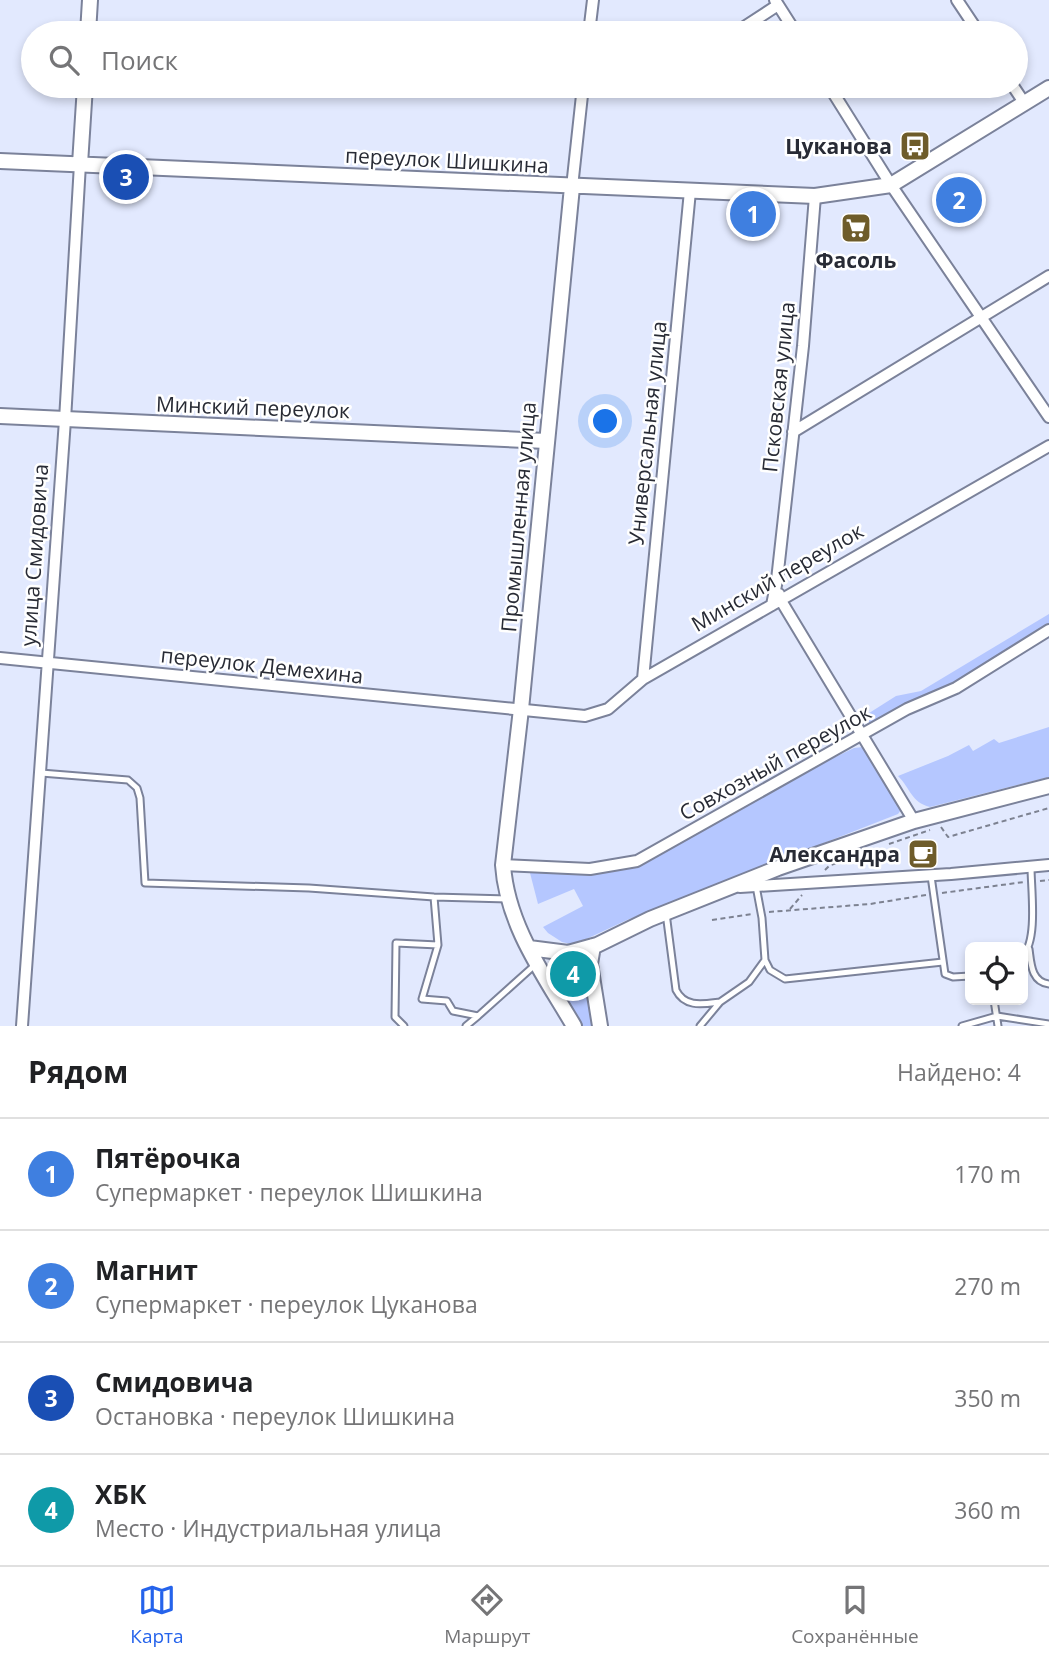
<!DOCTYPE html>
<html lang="ru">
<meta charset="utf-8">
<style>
:root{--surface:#fff;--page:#f6f6f6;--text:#202124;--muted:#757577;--line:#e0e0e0;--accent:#2563eb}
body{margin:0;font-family:"Open Sans",sans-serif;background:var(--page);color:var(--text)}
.controls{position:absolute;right:21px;bottom:21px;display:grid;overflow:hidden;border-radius:10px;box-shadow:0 4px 10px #0003}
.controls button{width:63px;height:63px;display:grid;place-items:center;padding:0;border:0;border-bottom:2px solid var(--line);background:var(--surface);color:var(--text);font:35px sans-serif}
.you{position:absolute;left:606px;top:422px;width:24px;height:24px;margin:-18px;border:5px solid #fff;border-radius:50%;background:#1a73e8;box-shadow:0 0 0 10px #1a73e833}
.badge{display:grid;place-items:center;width:46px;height:46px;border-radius:50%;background:var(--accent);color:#fff;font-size:23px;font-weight:700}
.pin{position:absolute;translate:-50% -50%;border:4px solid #fff;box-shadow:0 2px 7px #0006}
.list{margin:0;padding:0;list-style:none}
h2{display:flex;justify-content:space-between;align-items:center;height:91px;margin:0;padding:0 28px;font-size:30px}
h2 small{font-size:23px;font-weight:400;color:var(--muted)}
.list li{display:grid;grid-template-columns:46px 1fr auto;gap:21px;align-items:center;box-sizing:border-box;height:112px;padding:0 28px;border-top:2px solid var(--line)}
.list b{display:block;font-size:26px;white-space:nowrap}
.list p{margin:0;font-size:23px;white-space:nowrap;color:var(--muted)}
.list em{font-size:23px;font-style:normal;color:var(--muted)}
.icon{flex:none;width:38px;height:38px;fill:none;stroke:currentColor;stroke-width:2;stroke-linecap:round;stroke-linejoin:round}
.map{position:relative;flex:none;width:1049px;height:1026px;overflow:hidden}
.search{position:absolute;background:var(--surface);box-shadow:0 4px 10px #0003;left:21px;right:21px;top:21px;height:77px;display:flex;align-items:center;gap:18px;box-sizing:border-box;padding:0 24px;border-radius:38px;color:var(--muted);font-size:26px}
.sheet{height:539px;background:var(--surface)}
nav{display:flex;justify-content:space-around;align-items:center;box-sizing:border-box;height:98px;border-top:2px solid var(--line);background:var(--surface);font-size:19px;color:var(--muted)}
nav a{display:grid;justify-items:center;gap:4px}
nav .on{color:var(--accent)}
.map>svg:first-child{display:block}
</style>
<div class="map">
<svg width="1049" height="1026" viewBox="0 0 1049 1026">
<rect width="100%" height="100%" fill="#e2e9fe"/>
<path fill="#b5c7ff" d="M1049 614V626L964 681 870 724 866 715 896 696 921 691Z
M1049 727V777L930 807C911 802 911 789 898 776L948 756 969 745 973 751 994 739 999 743Z
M863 747 898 803 901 810 898 814 627 920 582 941 571 944 562 942 548 933 543 927 583 906 574 889 538 904 530 873 538 871 570 873 616 871 639 866 691 835 730 816 821 764 854 748Z
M570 960H578L585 964 592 1026H582C573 1008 542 973 570 960Z"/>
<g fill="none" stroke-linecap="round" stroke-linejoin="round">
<g stroke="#7b829a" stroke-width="9">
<path id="lane" d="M41 773 128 780 137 788 140 798 145 883 309 888 434 897 508 899
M931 876 945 974 953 977 970 976
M434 897 438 945
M666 913 676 990C685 1008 703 1004 720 1002
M1029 949C1031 963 1031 982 1049 984
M1023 955C1038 940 1031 889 1031 867
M765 960 770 970 785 979 943 962
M994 1000 998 1026
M404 1026 395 1017 396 943 438 945 422 999 447 1001 453 1011 478 1016 536 964
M466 1026 478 1016
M700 1026 720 1002 749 982 765 960 762 918 756 886
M962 1026 997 1016 1049 1024"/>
</g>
<g stroke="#7b829a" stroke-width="14">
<path id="street" d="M775 0 796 33
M957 0 979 33
M589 33 593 0
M735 33 778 5
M829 86 891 185 1049 417
M1013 86 1025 104
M572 187 583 86
M793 432 1049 276
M779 594 780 599 914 821
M772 605 777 580 803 346 815 196
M0 658 585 716 608 709 643 679 1049 446
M643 679 690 191
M503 865 590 869 637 861 907 709 956 688 1049 630
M740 887 951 874 1049 865
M22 1026 65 420 80 164"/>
</g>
<g stroke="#7b829a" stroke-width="18">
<path id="secondary" d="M88 33 90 0
M0 161 815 196 891 185 1049 88
M80 164 85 86
M572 187 521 709 503 865C507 925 544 975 574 1026
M0 416 546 441
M593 946 590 964 600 1026
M529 948 568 953 597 945 650 919 778 868 914 821 1049 786"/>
</g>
<path stroke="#7d8291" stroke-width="2" stroke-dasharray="5 3.5" stroke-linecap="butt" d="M941 827 948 837 1049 808
M889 844 930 830
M825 870 829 866 854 856
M1040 881 1049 880
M942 893 1024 882
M790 909 802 895
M769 912 870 904 926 895
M712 920 753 914"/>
<use href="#lane" stroke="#fff" stroke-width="5"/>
<use href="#street" stroke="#fff" stroke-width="10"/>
<use href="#secondary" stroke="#fff" stroke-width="14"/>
</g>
<defs>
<g id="bus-square" transform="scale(1.575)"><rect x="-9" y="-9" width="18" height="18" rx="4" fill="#6e5c2a" stroke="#fff"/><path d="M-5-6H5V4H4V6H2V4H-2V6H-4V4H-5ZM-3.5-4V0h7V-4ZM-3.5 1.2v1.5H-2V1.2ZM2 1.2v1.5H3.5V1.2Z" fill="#fff"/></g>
<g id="supermarket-square" transform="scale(1.575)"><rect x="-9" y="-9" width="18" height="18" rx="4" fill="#6e5c2a" stroke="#fff"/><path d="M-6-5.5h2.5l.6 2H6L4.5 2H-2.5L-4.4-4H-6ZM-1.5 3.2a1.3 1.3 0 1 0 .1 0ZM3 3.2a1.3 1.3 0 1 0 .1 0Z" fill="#fff"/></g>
<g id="cafe-square" transform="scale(1.575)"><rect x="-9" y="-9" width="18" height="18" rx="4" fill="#6e5c2a" stroke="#fff"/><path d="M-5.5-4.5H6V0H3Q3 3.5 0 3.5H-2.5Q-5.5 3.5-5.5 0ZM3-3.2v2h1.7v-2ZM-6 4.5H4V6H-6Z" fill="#fff"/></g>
</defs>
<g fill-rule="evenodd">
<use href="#bus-square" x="915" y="146"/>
<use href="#supermarket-square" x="856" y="228"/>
<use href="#cafe-square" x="923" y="854"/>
</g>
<g text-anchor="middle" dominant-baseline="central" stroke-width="5" stroke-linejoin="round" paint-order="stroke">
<g font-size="21" font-weight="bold" fill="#282b35" stroke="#fff" text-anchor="end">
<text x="892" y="146">Цуканова</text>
<text x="856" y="260" text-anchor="middle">Фасоль</text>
<text x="900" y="854">Александра</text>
</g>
<g font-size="21" fill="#282b35" stroke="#fff">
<text transform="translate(447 160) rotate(3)">переулок Шишкина</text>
<text transform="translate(778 387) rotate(-84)">Псковская улица</text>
<text transform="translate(253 407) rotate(2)">Минский переулок</text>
<text transform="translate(647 433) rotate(-84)">Универсальная улица</text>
<text transform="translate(518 517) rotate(-85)">Промышленная улица</text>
<text transform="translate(34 555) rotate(-86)">улица Смидовича</text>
<text transform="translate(777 577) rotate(-30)">Минский переулок</text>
<text transform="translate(262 665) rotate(6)">переулок Демехина</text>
<text transform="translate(775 762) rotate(-29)">Совхозный переулок</text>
</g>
</g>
</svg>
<div class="controls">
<button><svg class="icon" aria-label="locate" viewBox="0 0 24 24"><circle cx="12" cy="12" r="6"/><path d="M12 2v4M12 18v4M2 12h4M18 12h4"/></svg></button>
</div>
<div class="you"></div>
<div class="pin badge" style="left:753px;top:214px;background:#3f7fe0">1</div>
<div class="pin badge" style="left:959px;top:200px;background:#3f7fe0">2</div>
<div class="pin badge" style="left:126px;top:177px;background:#1a4fb4">3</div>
<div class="pin badge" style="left:573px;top:974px;background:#0f9aa8">4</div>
<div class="search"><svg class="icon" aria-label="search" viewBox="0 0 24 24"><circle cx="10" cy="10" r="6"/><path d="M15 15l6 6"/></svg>Поиск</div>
</div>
<section class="sheet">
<h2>Рядом<small>Найдено: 4</small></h2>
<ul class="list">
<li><span class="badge" style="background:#3f7fe0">1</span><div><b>Пятёрочка</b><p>Супермаркет · переулок Шишкина</p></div><em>170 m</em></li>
<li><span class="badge" style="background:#3f7fe0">2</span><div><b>Магнит</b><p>Супермаркет · переулок Цуканова</p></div><em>270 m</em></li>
<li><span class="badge" style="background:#1a4fb4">3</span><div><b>Смидовича</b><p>Остановка · переулок Шишкина</p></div><em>350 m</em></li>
<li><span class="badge" style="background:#0f9aa8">4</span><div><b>ХБК</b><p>Место · Индустриальная улица</p></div><em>360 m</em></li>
</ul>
</section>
<nav>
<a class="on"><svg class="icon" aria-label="map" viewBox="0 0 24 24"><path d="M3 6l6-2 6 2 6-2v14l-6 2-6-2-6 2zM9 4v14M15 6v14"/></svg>Карта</a>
<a><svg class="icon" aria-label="directions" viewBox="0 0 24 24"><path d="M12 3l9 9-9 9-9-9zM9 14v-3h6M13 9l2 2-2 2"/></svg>Маршрут</a>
<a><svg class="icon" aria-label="saved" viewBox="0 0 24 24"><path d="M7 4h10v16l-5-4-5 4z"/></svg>Сохранённые</a>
</nav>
